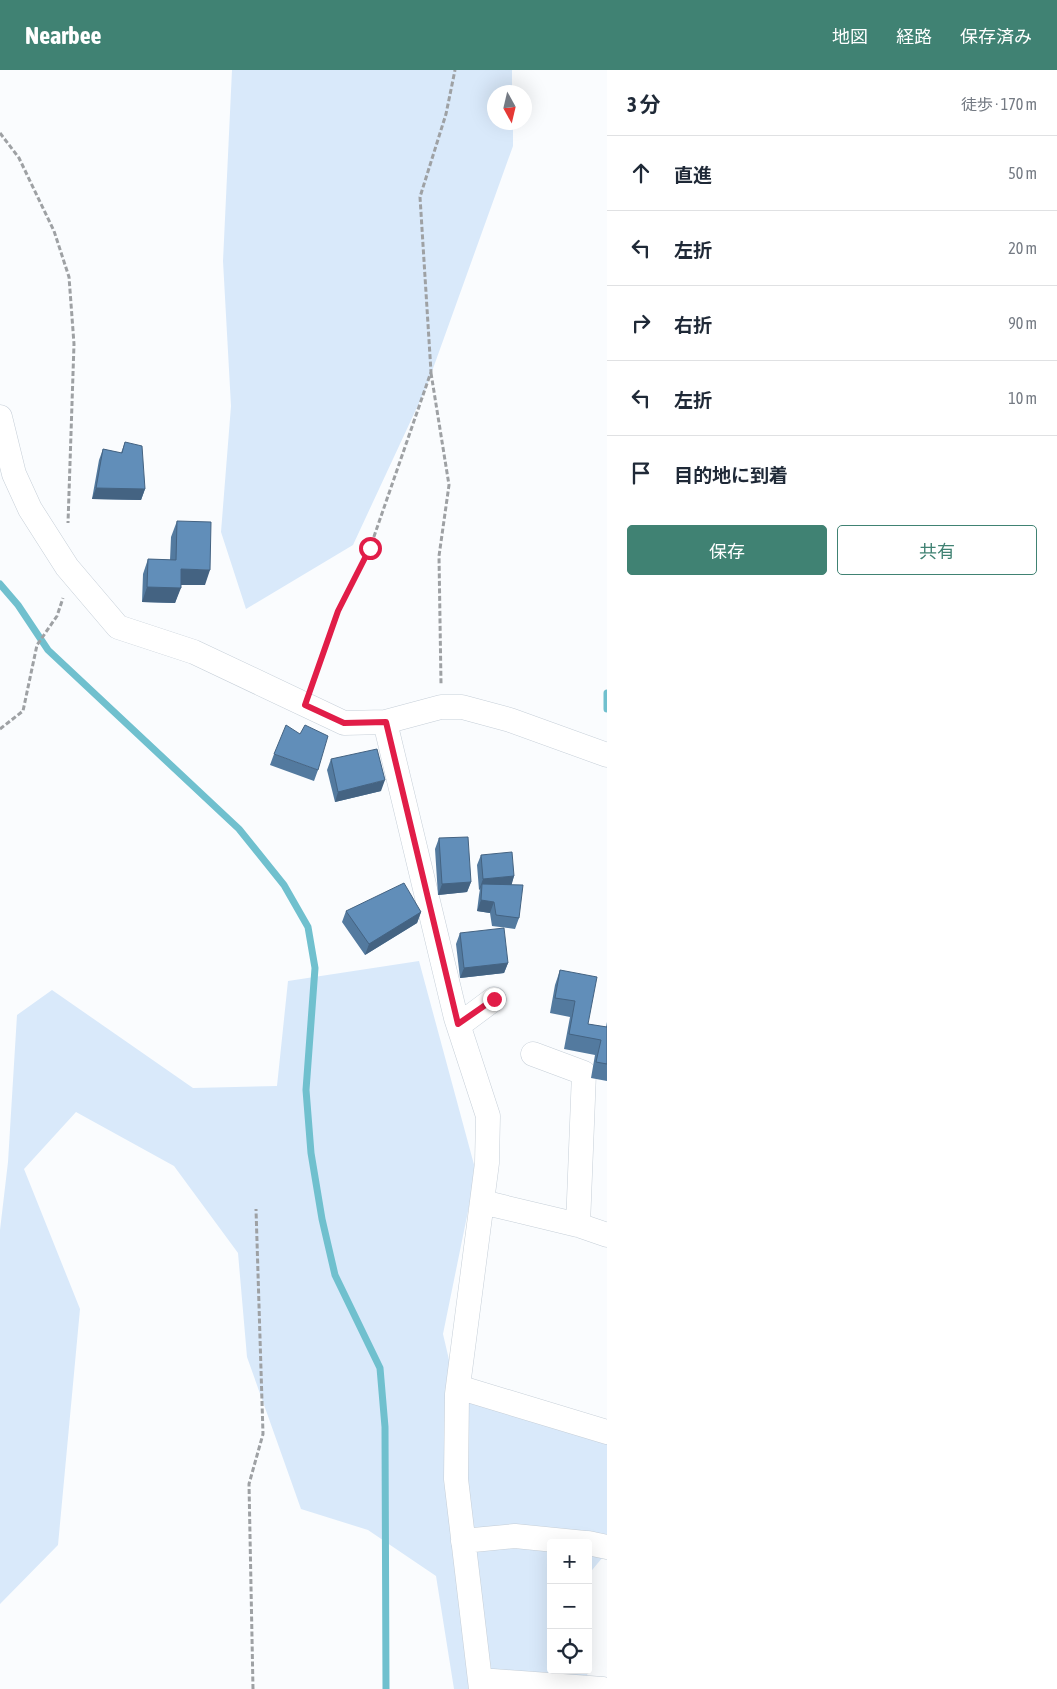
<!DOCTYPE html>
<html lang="ja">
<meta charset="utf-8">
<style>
:root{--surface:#fff;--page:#f6f6f7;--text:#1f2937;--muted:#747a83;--line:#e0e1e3;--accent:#408273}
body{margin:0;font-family:"Asap Condensed","Noto Sans JP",sans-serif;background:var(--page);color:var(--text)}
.controls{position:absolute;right:15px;bottom:15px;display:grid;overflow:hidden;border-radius:5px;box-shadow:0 5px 20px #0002}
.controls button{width:45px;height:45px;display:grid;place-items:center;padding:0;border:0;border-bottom:1px solid var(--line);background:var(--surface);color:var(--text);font:25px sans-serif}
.compass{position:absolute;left:487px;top:15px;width:45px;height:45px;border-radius:50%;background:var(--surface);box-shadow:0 5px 20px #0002;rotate:172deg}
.stop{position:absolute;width:15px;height:15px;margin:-11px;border:4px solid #e11d48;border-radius:50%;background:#fff}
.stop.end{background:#e11d48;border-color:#fff;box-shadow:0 1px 5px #0008}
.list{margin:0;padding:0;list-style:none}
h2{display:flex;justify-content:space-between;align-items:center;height:65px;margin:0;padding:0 20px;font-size:21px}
h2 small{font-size:16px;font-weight:400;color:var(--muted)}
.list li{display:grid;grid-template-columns:32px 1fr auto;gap:15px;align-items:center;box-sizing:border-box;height:75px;padding:0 20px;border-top:1px solid var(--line)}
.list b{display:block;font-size:19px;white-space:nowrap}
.list em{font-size:16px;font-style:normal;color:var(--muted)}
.actions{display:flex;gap:10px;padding:15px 20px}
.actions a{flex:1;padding:11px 0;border:1px solid var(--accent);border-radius:5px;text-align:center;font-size:18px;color:var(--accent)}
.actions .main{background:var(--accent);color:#fff}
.icon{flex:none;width:28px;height:28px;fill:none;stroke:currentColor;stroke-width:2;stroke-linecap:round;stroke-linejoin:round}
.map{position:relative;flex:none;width:607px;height:1619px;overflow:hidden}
header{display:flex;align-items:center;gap:30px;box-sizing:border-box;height:70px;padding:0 25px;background:var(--accent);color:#fff}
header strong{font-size:24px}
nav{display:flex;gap:28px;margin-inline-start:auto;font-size:18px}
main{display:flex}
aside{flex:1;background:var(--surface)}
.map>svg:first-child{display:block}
</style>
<header>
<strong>Nearbee</strong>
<nav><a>地図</a><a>経路</a><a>保存済み</a></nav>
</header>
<main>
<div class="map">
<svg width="607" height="1619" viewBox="0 0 607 1619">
<rect width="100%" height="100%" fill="#fafcfe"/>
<path fill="#d9e9fa" d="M232 0H512V22H494V52L513 53V76L426 318 353 475 246 539 221 462 231 336 223 191Z
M419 891 476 1102 443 1264 457 1324 607 1367V1482L588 1505V1473H551V1600H587L588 1619H454L436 1506 368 1460 301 1439 247 1287 238 1183 174 1096 76 1042 24 1099 80 1239 58 1475 0 1534V1160L8 1092 17 945 52 920 193 1018 277 1016 288 911Z"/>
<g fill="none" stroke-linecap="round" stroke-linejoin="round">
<path stroke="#70c0ce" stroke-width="7" d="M0 514 18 535 48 580 239 759 284 815 308 857 315 898 306 1020 311 1083 322 1149 335 1205 380 1298 385 1357 386 1619
M607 623V639"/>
<g stroke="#c6cfd8" stroke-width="25">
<path id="minor" d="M0 347 14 404 30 439 67 497 118 557 194 582 344 653 385 652 441 637H462L510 650 607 685
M385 652 456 948 488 1046 487 1093 457 1324 456 1409 481 1619
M459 955 494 929
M533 984 584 1003 578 1155
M482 1132 578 1155 607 1165
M458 1317 607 1362
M463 1471 515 1466 585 1473
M588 1473 607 1477
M480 1610 603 1619"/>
</g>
<path stroke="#9ea1a4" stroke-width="3" stroke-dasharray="5 2.5" stroke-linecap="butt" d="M0 63 19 88 54 161 69 207 74 274 68 453
M431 303 449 415 439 486 441 614
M313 612 339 541 370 478 431 302 420 127 446 44 455 0
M0 659 23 641 37 575 57 546 63 528
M253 1619 249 1414 263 1364 256 1139"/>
<use href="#minor" stroke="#fff" stroke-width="24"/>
</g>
<path fill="#537a9f" d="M125 372 145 419 141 430 92 429 99 390 103 379 121 383Z
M177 451 205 515H181L175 533 142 532 143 504 148 489 170 490 171 467Z
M274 684 318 700 314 711 270 695Z
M331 689 381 721 335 732 327 700Z
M439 768 471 812 467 822 438 825 435 779Z
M481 785 514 806 511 815 519 848 515 859 492 856 490 843 477 841 479 825 480 819 479 820 477 795Z
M346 841 421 842 417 853 365 885 342 852Z
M460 863 508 893 504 903 460 908 456 874Z
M560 900 588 954 606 957 607 952V1011L591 1008 595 985 564 979 570 947 550 943 555 915Z"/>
<path fill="#446382" d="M96 418 145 419 141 430 92 429Z
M181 499 210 500 205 515H176Z
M147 517 181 518 175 533 142 532Z
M385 710 381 721 335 732 338 722Z
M514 806 511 817 482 814 480 819 479 820 483 809Z
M471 812 467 822 438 825 442 814Z
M481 830 494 832 490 843 477 841Z
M421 842 417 853 365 885 369 874Z
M508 893 504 903 460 908 464 898Z"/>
<path fill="#618eb9" stroke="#446382" d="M125 372 142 376 145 419 96 418 103 379 122 383Z
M177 451 211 452 210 500 181 499V518L147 517 148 489 176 490Z
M286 655 300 664 305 655 328 666 318 700 274 684Z
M377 679 385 710 338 722 331 689Z
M468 767 471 812 442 814 439 768Z
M512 782 514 806 483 809 481 785Z
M404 813 421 842 369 874 346 841Z
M482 814 523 815 519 848 496 845 494 832 481 830Z
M504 858 508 893 464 898 460 863Z
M560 900 597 907 588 954 607 957V994L596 992 601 970 569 964 575 931 555 928Z"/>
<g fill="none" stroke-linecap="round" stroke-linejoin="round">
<path stroke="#e11d48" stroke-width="6" d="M370 478 338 541 305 635 344 653 386 652 458 954 494 929"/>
</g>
</svg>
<div class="controls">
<button>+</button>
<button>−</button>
<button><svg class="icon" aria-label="locate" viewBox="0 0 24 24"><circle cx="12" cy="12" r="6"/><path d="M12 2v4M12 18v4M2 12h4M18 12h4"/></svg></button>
</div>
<svg class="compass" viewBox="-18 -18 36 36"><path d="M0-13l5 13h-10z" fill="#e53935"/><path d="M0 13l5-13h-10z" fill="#747a83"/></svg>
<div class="stop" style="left:370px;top:478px"></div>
<div class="stop end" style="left:494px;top:929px"></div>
</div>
<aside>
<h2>3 分<small>徒歩 · 170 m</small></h2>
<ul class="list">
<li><svg class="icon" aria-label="ahead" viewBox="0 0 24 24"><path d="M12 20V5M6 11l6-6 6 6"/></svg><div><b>直進</b></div><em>50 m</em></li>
<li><svg class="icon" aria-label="left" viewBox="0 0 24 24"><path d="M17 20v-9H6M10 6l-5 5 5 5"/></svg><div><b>左折</b></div><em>20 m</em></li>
<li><svg class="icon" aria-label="right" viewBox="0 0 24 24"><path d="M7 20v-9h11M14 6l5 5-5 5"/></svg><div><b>右折</b></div><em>90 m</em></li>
<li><svg class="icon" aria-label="left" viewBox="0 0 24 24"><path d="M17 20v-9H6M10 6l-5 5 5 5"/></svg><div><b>左折</b></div><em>10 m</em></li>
<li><svg class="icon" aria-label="arrive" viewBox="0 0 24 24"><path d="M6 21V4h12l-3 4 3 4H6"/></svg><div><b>目的地に到着</b></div></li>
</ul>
<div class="actions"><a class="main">保存</a><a>共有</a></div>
</aside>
</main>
